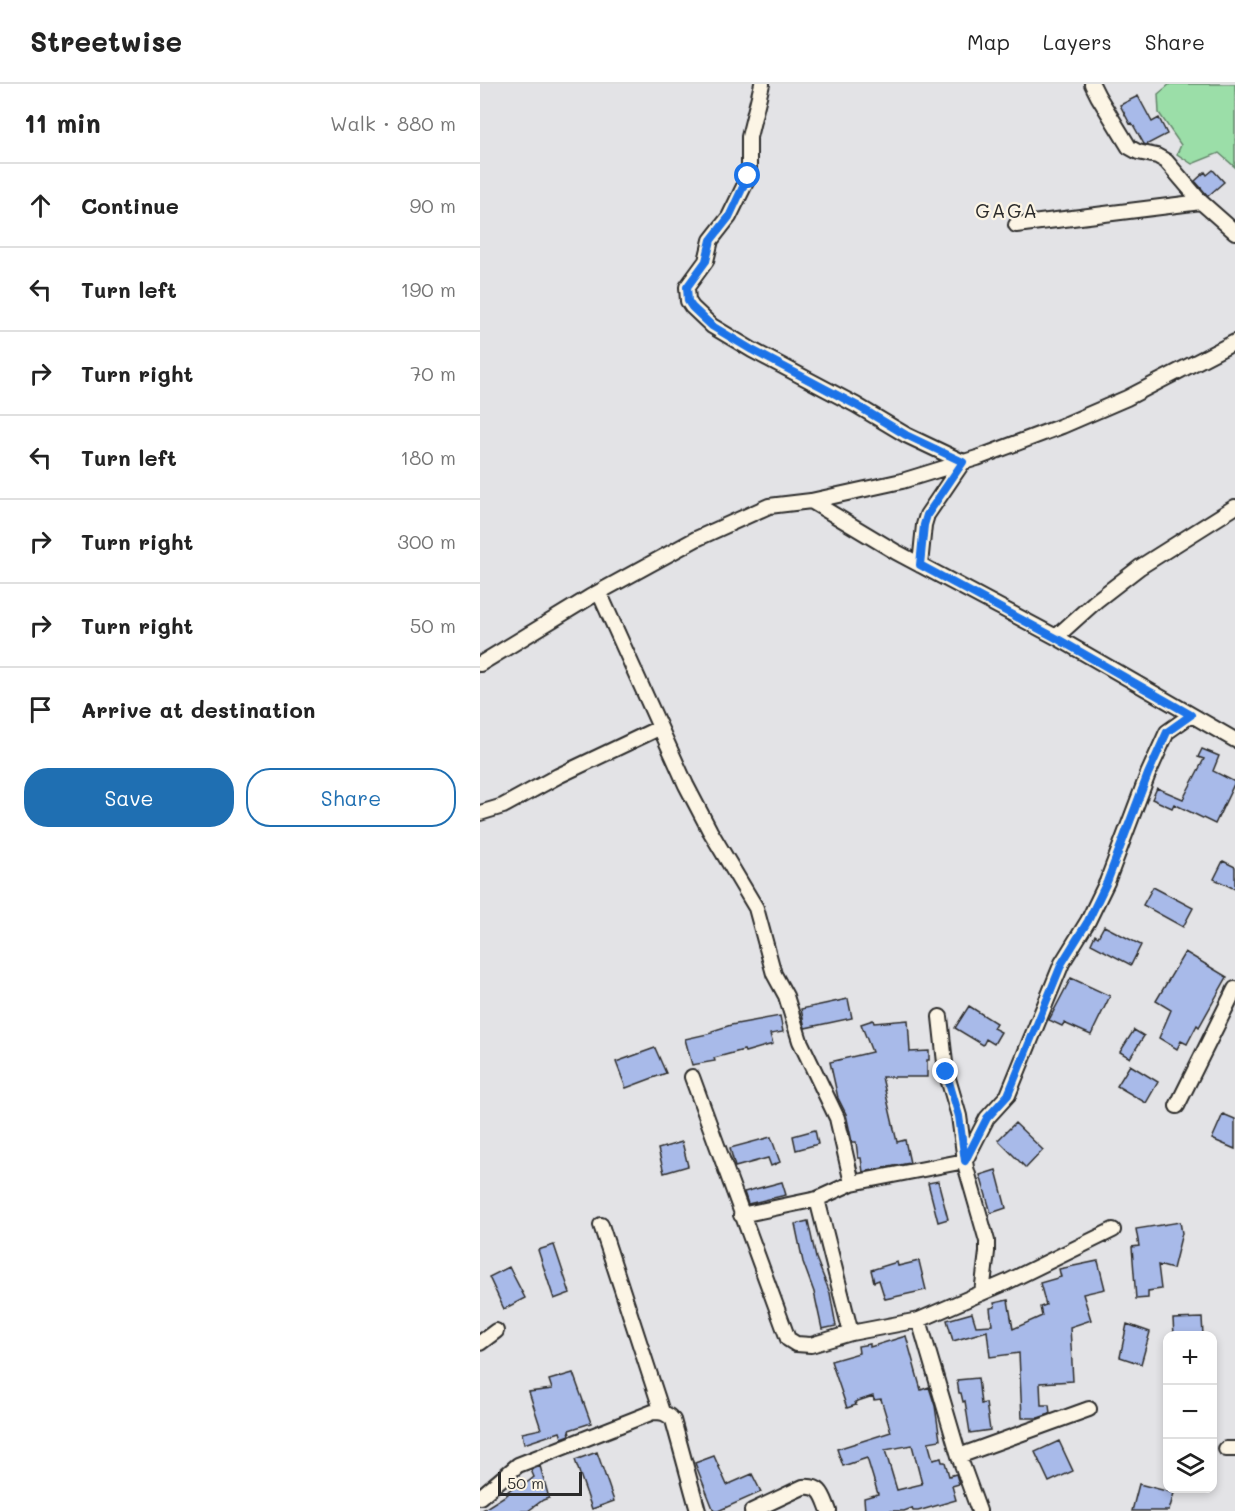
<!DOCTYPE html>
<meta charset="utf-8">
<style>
:root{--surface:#fff;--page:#f6f6f6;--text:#222;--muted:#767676;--line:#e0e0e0;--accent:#1f6fb2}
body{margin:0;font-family:Mali,sans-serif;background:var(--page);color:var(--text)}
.controls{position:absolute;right:18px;bottom:18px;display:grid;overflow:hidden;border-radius:12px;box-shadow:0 3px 9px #0003}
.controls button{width:54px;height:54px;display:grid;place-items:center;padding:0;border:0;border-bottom:2px solid var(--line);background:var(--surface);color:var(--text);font:30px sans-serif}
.scale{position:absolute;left:18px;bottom:15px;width:84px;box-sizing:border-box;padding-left:6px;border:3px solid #2b2b2b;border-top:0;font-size:16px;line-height:21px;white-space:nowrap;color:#2b2b2b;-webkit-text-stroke:4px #fcf5e5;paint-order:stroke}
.stop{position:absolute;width:18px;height:18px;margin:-14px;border:4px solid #1a73e8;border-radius:50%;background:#fff}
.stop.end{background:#1a73e8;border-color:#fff;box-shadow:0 2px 6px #0008}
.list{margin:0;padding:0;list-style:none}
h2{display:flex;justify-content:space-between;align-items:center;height:78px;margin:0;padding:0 24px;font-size:26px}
h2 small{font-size:20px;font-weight:400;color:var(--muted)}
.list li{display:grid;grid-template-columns:39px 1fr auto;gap:18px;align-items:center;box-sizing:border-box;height:84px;padding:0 24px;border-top:2px solid var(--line)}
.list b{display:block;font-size:22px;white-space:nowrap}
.list em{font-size:20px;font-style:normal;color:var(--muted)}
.actions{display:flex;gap:12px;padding:18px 24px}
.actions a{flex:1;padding:14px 0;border:2px solid var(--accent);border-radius:24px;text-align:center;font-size:21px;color:var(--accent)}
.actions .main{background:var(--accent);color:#fff}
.icon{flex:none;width:33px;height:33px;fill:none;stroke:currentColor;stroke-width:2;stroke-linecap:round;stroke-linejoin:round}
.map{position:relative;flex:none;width:755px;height:1427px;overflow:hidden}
header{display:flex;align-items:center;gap:36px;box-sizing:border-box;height:84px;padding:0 30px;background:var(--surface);border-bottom:2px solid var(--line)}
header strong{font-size:28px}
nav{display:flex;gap:33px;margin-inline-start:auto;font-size:21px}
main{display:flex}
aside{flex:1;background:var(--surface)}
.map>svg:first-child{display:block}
</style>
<header>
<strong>Streetwise</strong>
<nav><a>Map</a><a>Layers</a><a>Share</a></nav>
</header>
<main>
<aside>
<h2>11 min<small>Walk · 880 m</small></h2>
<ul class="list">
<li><svg class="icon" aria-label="ahead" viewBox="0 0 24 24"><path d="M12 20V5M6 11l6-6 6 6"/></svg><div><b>Continue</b></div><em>90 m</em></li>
<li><svg class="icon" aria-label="left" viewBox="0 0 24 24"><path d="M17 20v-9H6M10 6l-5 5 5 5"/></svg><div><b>Turn left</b></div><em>190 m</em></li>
<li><svg class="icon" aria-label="right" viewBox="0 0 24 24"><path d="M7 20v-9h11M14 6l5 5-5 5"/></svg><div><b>Turn right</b></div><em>70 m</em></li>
<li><svg class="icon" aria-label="left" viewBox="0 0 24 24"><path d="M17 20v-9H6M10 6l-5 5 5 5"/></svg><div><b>Turn left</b></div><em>180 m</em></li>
<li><svg class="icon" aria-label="right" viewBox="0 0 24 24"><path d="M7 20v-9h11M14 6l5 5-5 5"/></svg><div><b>Turn right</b></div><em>300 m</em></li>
<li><svg class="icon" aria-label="right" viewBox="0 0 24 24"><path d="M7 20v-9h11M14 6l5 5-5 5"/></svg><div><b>Turn right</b></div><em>50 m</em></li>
<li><svg class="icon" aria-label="arrive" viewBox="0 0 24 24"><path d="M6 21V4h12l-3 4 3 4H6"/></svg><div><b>Arrive at destination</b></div></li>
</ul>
<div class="actions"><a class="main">Save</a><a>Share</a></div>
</aside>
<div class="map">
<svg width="755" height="1427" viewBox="0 0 755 1427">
<rect width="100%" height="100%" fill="#e3e3e6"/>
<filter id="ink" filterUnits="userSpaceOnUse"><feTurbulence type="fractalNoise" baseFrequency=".0167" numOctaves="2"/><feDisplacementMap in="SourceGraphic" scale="12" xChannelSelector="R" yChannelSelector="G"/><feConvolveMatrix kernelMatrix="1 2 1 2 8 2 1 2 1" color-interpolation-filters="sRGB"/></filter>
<g filter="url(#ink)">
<path fill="#9bdea8" stroke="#63846a" stroke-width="1.5" d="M690 0H755V83L739 69 712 80 697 70 701 61 679 29 678 10Z"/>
<path fill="#a8bae9" stroke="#2b2b2b" stroke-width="1.5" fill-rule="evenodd" d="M658 12 672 38 679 34 687 50 666 61 664 60 652 39 650 40 640 21Z
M733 86 744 98 728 112 715 97 725 88 727 91Z
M722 665 739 672 733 687 755 698 735 740 694 720 692 724 672 715 677 704 703 715 724 675 718 673Z
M743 777 755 783V805L734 795Z
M673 803 713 824 703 843 663 821Z
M624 842 661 861 651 881 611 860 615 851 618 853Z
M705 868 747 893 719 943 717 941 707 960 701 957 697 965 679 954 691 926 676 917Z
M591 894 630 912 611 951 584 939 582 942 569 936Z
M368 915 372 934 325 944 321 925Z
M489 922 516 939 513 944 521 948 514 960 506 955 503 961 475 944Z
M300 932 303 948 290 950 293 960 265 968 264 966 234 974 235 977 212 981 205 955 232 949V947L251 941Z
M393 936 394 939 428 936 430 968 449 967V976H447V993H402L417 1058 425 1056 430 1079 383 1088 381 1074H378L376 1058H372L366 1030 358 1014 350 978 392 968 381 940Z
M654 946 664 952 650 974 640 968Z
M175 964 186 989 146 1004 136 978Z
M650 981 678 998 666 1019 637 1002Z
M743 1030 755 1035V1065L732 1055Z
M535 1039 563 1066 546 1084 518 1056Z
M335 1046 338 1060 316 1066 313 1052Z
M291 1053 300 1078 291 1082 288 1074 255 1083 250 1064Z
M202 1058 208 1082 184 1089 178 1065Z
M516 1086 526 1124 511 1129 500 1091Z
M458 1097 468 1135 458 1138 448 1099Z
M302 1098 306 1111 268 1120 264 1108Z
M328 1137 336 1174 350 1209 356 1242 342 1245 334 1208 323 1178 315 1140Z
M700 1138 702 1149 693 1185 678 1181 681 1205 668 1207V1214L656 1215 652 1163 659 1162 656 1145Z
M74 1161 90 1209 74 1215 58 1166Z
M439 1177 446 1206 405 1215 399 1196 394 1198 391 1186 417 1178 418 1182Z
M618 1177 625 1205 603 1210 611 1236 590 1243 593 1297 560 1299 561 1321H569L570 1330 558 1334H542L539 1269 510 1273 507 1247 473 1257 467 1236 492 1229 496 1242 512 1241 510 1224 515 1223 514 1219 528 1216 533 1245 562 1232 560 1223 566 1221 560 1199 581 1193 579 1185Z
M29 1183 45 1214 24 1225 9 1193Z
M722 1234 723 1251H694L693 1235Z
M647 1240 670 1248 661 1280 640 1273Z
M426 1252 441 1306 449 1303 455 1322 460 1356 448 1358 453 1376 461 1374 462 1378H465L469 1392 476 1390 479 1400 472 1402 476 1416 438 1427H433L432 1424 424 1427H385L384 1414 398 1410 387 1374 363 1382 357 1365 411 1348 401 1315 394 1316 393 1312 375 1318 376 1321 367 1324 351 1277 379 1269 378 1262 390 1260V1263ZM432 1361 442 1400 417 1406 405 1366Z
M93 1289 111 1339 89 1346 90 1351 82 1354 80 1348 44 1360 42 1349 61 1345 49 1308 72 1305 69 1296Z
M498 1294 501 1320 506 1319 510 1346 490 1349 485 1317 483 1318 481 1309H479L477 1296Z
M579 1357 593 1387 569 1398 555 1368Z
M117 1368 134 1417 112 1425 95 1376Z
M234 1372 247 1401 272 1390 281 1408 238 1427H234L215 1379Z
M60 1382 69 1414 63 1416 48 1427H1L28 1410 27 1408 36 1401 39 1405 54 1393 51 1386Z
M659 1400 694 1409 689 1427H652Z"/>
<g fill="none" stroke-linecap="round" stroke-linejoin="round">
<g stroke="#2b2b2b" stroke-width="18">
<path id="street" d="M282 0 269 53V92L249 133 231 156 226 177 207 203 208 217 212 223 232 242 272 266 376 321 426 351 483 378 447 431 444 441 440 481
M612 0 618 12 649 63 658 68 677 72 686 77 721 118 755 148
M536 141 721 118
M331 417 416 468 576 553 755 656
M119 508 206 701 230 747 276 824 294 890 306 912 320 957 357 1034 372 1099
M576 553 616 517 660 483 755 423
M0 580 110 513 216 455 289 422 331 417 422 397 497 374 582 342 647 314 755 258
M0 729 23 722 78 692 179 644
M460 933 466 988 479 1032 486 1084 507 1157V1168L502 1209
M212 993 308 1255 316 1260 331 1261 371 1249 439 1236 527 1198 633 1146
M697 1022 755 905
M337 1115 371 1249
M261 1131 337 1115 372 1099 485 1077 507 1034 528 1011 582 879 608 837 627 798 668 690 687 648 711 631
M121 1141 182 1328
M439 1236 479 1372 499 1427
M0 1259 16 1247
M746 1365H755
M479 1372 609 1325
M0 1413 38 1381 173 1328C182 1328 187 1329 193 1336L218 1427
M272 1427 323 1403C342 1401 343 1412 349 1427"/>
</g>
<use href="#street" stroke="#fcf5e5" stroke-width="14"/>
</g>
</g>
<g fill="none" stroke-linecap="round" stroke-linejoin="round" filter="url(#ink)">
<path stroke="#1a73e8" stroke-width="8" d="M268 92 249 133 231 156 226 177 207 203 208 217 212 223 232 242 272 266 376 321 426 351 483 378 447 431 444 441 440 481 576 554 711 631 687 648 668 690 627 798 608 837 582 879 528 1011 507 1034 485 1077 479 1032 466 988"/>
</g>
<g text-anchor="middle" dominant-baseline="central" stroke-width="4.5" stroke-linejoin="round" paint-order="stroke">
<g font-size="20" letter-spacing="1.5" fill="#2b2b2b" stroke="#fcf5e5">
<text x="527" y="126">GAGA</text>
</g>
</g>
</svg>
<div class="controls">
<button>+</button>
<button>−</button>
<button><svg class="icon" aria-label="layers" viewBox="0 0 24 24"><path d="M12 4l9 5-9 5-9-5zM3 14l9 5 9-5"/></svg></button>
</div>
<div class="scale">50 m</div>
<div class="stop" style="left:268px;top:92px"></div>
<div class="stop end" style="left:466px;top:988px"></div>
</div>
</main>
